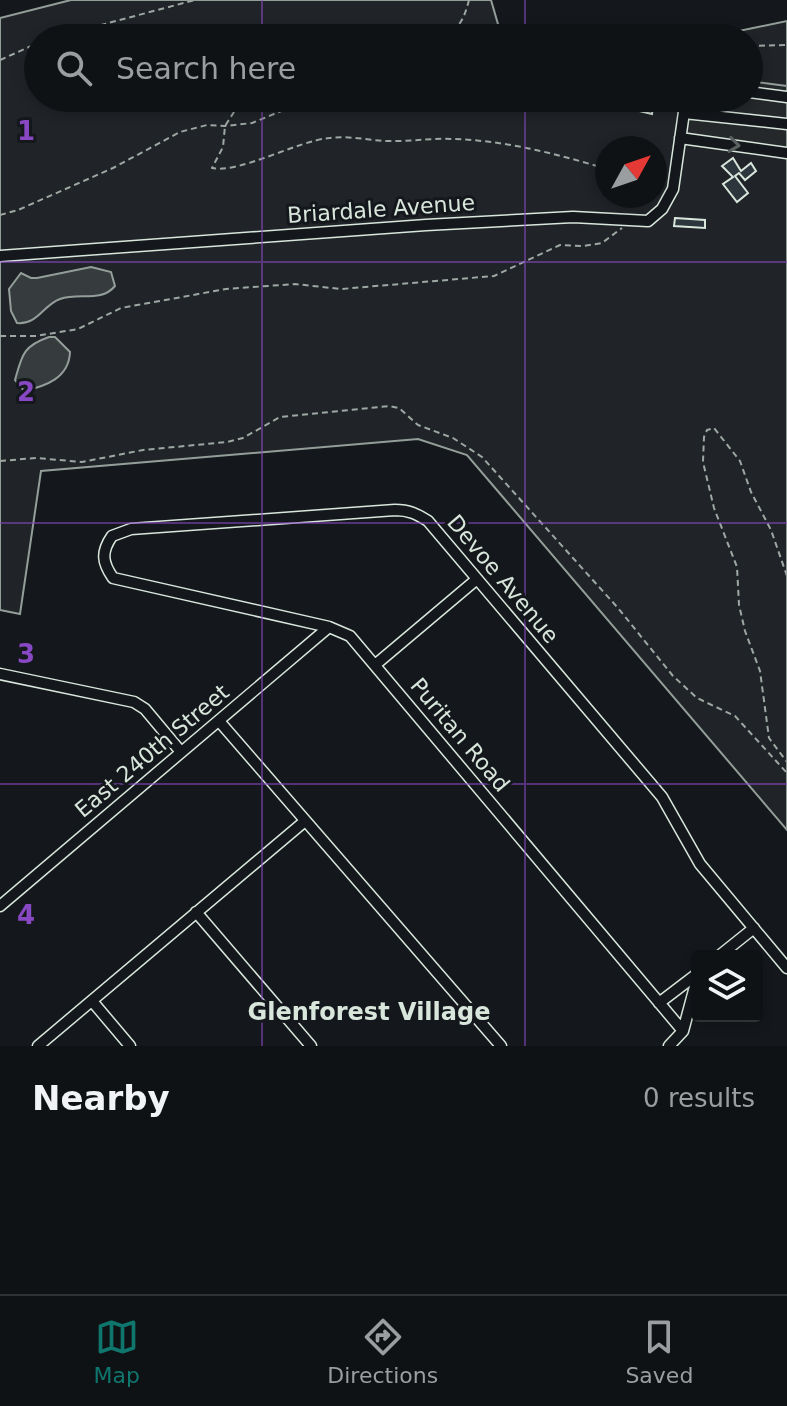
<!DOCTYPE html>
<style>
:root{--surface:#0f1215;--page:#1d2022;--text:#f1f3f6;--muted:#9b9ea0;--line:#2f3234;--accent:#0f766e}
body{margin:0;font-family:"DejaVu Sans",sans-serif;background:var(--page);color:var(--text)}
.controls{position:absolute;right:24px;bottom:24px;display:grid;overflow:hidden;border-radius:8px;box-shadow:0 4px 12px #0003}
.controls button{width:72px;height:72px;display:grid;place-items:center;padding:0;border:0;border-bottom:2px solid var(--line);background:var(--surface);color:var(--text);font:40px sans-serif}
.compass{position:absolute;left:595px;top:136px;width:72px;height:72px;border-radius:50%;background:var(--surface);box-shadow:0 4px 12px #0003;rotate:50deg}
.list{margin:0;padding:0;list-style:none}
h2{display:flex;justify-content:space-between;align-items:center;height:104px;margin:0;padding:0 32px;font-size:34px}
h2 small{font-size:26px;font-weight:400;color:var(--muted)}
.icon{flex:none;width:44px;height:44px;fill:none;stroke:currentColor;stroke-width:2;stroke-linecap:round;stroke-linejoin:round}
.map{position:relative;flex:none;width:787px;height:1046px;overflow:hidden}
.search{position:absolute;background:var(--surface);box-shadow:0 4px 12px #0003;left:24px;right:24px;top:24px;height:88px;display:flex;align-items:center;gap:20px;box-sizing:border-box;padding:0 28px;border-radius:44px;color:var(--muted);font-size:30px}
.sheet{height:248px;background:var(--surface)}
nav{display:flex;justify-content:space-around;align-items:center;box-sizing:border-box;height:112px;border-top:2px solid var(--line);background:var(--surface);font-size:22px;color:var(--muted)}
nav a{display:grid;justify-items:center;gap:4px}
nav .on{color:var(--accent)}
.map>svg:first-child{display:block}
</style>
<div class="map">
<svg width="787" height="1046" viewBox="0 0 787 1046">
<rect width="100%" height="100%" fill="#14181c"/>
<path fill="#202428" stroke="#939e99" stroke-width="2" fill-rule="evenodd" d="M71 0H491L502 38H38V98H749V38H705L787 21V830L467 455 418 439 41 471 20 614 0 610V18ZM607 148H655V196H607Z"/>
<path fill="#24282b" stroke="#939e99" stroke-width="2" d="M749 81 787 86V156L680 141 687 98H749Z"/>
<path fill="#363b3e" stroke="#939e99" stroke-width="2" d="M91 267 111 272 115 286C101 303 79 292 60 299 43 305 38 325 17 323L11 311 9 289 21 273 31 278H37Z
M49 337H55L70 352C69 378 46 386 24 391L15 380C22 355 23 346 49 337Z"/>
<path fill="#2c363c" stroke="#d8e6dc" stroke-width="2" d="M633 98H654L652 114 635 110 637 100Z
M733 158 741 171 751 163 756 171 745 180 739 173 735 176 748 193 737 202 723 184 733 177 722 166Z
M675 218 705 220V228L674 226Z"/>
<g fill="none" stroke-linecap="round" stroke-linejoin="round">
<g stroke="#d8e6dc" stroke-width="13">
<path id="minor" d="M749 92 787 97
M684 113 787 124
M680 138 787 153
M0 256 426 225 573 217 648 221 662 209 673 189 686 98
M375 665 477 579
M0 674 134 702 145 709 181 752
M219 721 501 1046
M0 906 329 627
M196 912 311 1046
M719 956 754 928
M92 1001 130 1046
M659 1003 697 974
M683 1031 350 636 329 627 113 578C102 562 101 552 112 536L131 529 395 510C409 510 417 514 428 521L662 797 700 864 787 968
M38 1046 305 821
M669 1046 683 1031 697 979"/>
</g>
<path stroke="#9da8a2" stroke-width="2" stroke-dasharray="6 4" stroke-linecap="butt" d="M52 38 195 0
M434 38C457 35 464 20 469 0
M749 46 787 45
M0 60 38 43
M261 98 234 112 225 126 223 147 212 168C239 174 297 141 329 138 352 135 374 142 396 141 415 141 433 138 451 139 504 140 557 154 607 169
M655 178 665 183
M0 215 18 210 113 168 180 132 207 125 225 126 252 123 313 98
M0 336H36L78 329 121 308 226 289 295 284 341 289 494 276 560 245 583 246 602 243 622 228
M0 461 36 458 82 462 143 450 227 442 243 438 280 417 389 406 399 408 418 425 453 438 482 457 618 608 673 676 697 698 735 716 787 773
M787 576 771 530 751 492 740 461 714 428 707 430 704 437 703 462 714 508 737 567 739 605 745 631 760 671 769 738 787 762"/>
<use href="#minor" stroke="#14181c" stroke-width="10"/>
</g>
<defs><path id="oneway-chevron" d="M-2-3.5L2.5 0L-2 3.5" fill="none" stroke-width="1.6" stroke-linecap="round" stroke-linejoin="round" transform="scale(2)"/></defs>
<use stroke="#59605f" href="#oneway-chevron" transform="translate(734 145) rotate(8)"/>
<path fill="none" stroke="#8948c3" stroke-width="2" stroke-opacity="0.55" d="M262 0V38M525 0V38M262 98V1046M525 98V1046M0 262H787M0 523H787M0 784H787"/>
<g text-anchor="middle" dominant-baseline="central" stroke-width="6" stroke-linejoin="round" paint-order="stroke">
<g font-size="22" fill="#d8e6dc" stroke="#14181c">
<text transform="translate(381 209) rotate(-4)">Briardale Avenue</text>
<text transform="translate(503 579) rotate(50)">Devoe Avenue</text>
<text transform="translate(460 735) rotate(50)">Puritan Road</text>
<text transform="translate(152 751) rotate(-40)">East 240th Street</text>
</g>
<g font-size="24" font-weight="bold" fill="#d8e6dc" stroke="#14181c">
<text x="369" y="1012">Glenforest Village</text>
</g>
</g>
<g font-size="26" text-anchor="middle" font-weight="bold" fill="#8948c3" stroke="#14181c" stroke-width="6" stroke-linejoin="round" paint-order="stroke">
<text x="26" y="140">1</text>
<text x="26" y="401">2</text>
<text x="26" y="663">3</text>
<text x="26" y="924">4</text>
</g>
</svg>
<div class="controls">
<button><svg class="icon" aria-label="layers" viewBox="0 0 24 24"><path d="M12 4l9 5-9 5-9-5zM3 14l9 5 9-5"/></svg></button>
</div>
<svg class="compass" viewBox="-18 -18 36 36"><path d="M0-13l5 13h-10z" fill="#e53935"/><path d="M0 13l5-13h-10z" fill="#9b9ea0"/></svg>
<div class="search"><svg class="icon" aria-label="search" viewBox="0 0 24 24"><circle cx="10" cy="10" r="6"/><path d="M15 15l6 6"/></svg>Search here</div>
</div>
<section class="sheet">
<h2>Nearby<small>0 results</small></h2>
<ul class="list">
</ul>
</section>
<nav>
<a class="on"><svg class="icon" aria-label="map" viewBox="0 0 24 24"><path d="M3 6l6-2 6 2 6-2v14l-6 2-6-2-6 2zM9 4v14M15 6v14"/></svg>Map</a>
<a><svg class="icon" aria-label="directions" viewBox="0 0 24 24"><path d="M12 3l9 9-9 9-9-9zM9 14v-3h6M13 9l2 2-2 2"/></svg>Directions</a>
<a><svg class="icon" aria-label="saved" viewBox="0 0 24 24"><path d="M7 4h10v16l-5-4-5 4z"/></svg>Saved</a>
</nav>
